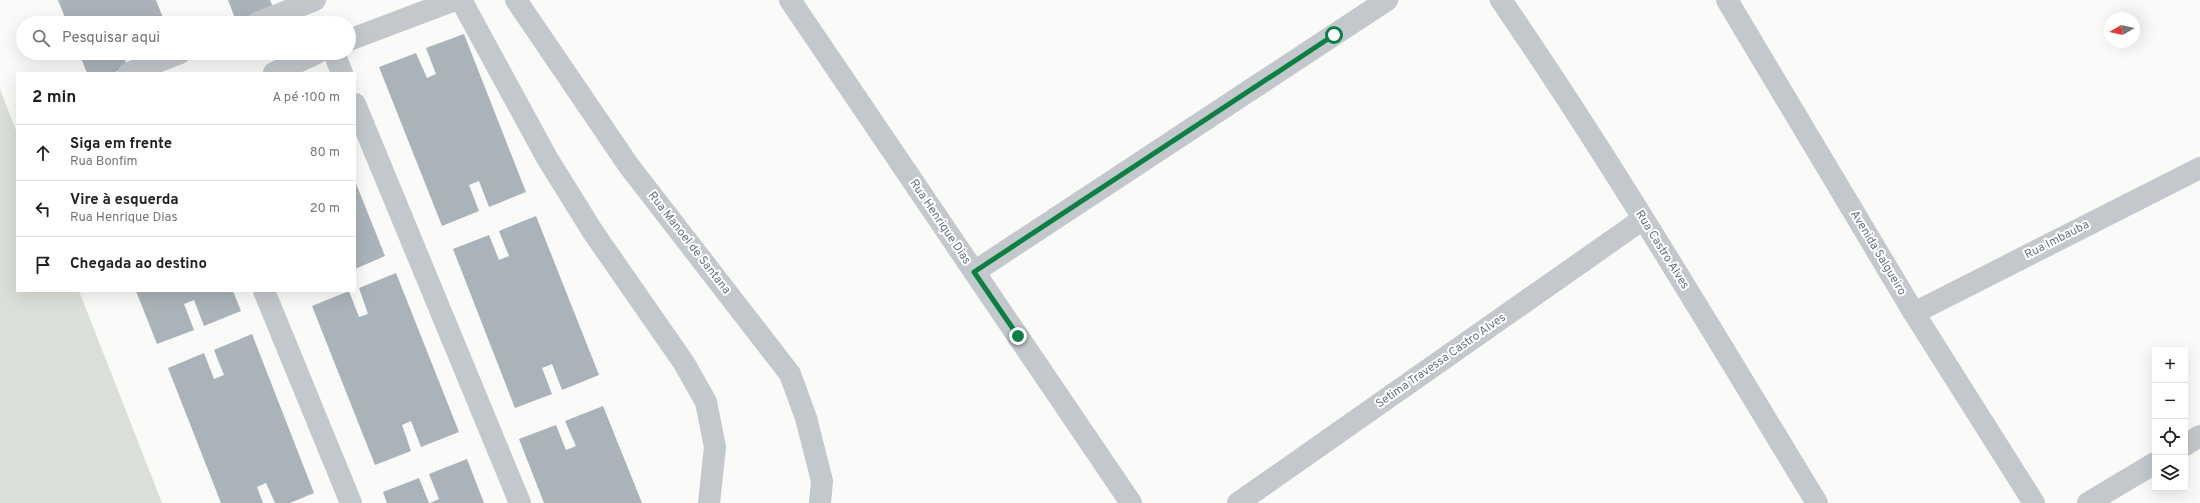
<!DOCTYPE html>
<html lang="pt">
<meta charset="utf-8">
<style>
:root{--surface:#fff;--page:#f2f2f2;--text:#202124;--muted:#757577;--line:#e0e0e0}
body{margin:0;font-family:Overpass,sans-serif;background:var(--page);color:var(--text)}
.controls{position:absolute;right:12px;bottom:12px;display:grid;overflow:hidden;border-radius:0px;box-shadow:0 4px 16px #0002}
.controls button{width:36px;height:36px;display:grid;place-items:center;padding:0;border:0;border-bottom:1px solid var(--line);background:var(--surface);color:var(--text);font:20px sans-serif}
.compass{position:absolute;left:2104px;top:12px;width:36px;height:36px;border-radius:50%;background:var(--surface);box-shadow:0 4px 16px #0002;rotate:261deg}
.stop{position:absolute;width:12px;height:12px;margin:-9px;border:3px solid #0b8043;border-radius:50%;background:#fff}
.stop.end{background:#0b8043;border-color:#fff;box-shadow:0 1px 4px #0008}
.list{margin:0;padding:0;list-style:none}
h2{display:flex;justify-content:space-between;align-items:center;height:52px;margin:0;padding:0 16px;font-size:17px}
h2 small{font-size:13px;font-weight:400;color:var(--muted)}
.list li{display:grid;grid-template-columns:26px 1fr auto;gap:12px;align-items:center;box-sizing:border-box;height:56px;padding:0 16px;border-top:1px solid var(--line)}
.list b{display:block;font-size:15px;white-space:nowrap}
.list p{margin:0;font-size:13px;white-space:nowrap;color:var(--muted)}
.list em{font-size:13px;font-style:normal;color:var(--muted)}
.icon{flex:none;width:22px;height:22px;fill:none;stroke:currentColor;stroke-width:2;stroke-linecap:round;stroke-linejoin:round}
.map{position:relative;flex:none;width:2200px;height:503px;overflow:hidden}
.search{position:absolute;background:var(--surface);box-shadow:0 4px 16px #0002;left:16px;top:16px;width:340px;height:44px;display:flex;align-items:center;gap:10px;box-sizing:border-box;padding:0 14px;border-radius:22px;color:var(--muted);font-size:15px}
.panel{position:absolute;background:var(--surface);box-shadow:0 4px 16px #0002;left:16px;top:72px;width:340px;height:220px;border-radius:0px}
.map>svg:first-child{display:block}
</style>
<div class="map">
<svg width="2200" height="503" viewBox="0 0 2200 503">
<rect width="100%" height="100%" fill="#fafaf8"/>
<path fill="#dadfd7" d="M0 89 17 133V291H79L162 503H0Z"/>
<path fill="#aab3b9" d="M58 0H156L165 23H67Z
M228 0H270L273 7 236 21Z
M464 34 526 192 489 207 479 181 469 185 479 211 442 226 379 67 416 53 427 78 436 74 426 48Z
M79 53H122L128 67 113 73H87Z
M133 53H163L137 64Z
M355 181 385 256 355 269Z
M536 216 599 375 562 390 552 364 542 368 552 394 515 408 453 249 489 235 499 260 509 256 499 231Z
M396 273 459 432 421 447 411 421 402 425 411 451 375 465 312 306 349 291 359 317 368 314 359 288Z
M136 291H233L241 311 204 326 194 300 184 304 194 330 157 344Z
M252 334 314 493 290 503H275L266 483 257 487 263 503H221L168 368 204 353 214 379 224 375 214 350Z
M603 406 642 503H544L519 439 556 425 566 450 576 446 565 421Z
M467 459 484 503H430L439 499 429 474Z
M419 478 429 503H387L383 492Z"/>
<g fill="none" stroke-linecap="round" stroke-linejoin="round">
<path stroke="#c3c8cc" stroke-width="22" d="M461 0 547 158 593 232 684 363 706 402 715 447 709 503
M516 0 629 166 790 374 806 418 822 481 820 503
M790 0 1131 503
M1501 0C1613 163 1714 334 1817 503
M1727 0 1914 313 2034 503
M257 23 315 0
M349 40 455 0
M334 53 342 73
M129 73 180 53
M274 73 317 53
M355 104 520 503
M974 272 1387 0
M264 291 351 503
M1914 313 2200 168
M2185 445 2200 436
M1238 503 1643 219
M2088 503 2155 463"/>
</g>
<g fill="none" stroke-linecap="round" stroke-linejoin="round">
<path stroke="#0b8043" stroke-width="5" d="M1018 336 974 272 1334 35"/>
</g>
<g text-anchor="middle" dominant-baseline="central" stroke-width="4" stroke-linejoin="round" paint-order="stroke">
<g font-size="12" fill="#657683" stroke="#fff">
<text transform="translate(940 222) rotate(56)">Rua Henrique Dias</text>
<text transform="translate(2057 240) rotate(-27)">Rua Imbauba</text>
<text transform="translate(689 243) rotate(52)">Rua Manoel de Santana</text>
<text transform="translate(1662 250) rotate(58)">Rua Castro Alves</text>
<text transform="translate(1878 253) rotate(59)">Avenida Salgueiro</text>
<text transform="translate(1441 361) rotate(-35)">Setima Travessa Castro Alves</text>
</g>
</g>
</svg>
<div class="controls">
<button>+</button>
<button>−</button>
<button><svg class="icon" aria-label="locate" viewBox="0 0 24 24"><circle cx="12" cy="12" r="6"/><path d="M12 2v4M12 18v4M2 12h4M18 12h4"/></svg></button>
<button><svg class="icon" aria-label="layers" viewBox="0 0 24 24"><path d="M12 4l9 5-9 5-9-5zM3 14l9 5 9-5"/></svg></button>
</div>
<svg class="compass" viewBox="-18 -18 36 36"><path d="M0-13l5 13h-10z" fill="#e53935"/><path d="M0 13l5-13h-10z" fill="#757577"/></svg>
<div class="stop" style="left:1334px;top:35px"></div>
<div class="stop end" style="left:1018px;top:336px"></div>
<div class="search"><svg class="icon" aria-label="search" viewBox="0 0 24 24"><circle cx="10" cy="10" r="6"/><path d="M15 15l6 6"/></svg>Pesquisar aqui</div>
<section class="panel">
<h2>2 min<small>A pé · 100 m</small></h2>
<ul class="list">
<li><svg class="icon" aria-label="ahead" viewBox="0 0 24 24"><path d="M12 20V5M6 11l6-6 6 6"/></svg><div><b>Siga em frente</b><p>Rua Bonfim</p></div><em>80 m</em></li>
<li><svg class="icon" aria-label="left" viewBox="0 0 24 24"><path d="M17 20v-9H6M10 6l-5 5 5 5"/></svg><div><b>Vire à esquerda</b><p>Rua Henrique Dias</p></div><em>20 m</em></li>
<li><svg class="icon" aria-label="arrive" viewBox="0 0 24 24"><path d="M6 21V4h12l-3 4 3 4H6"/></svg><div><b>Chegada ao destino</b></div></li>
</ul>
</section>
</div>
